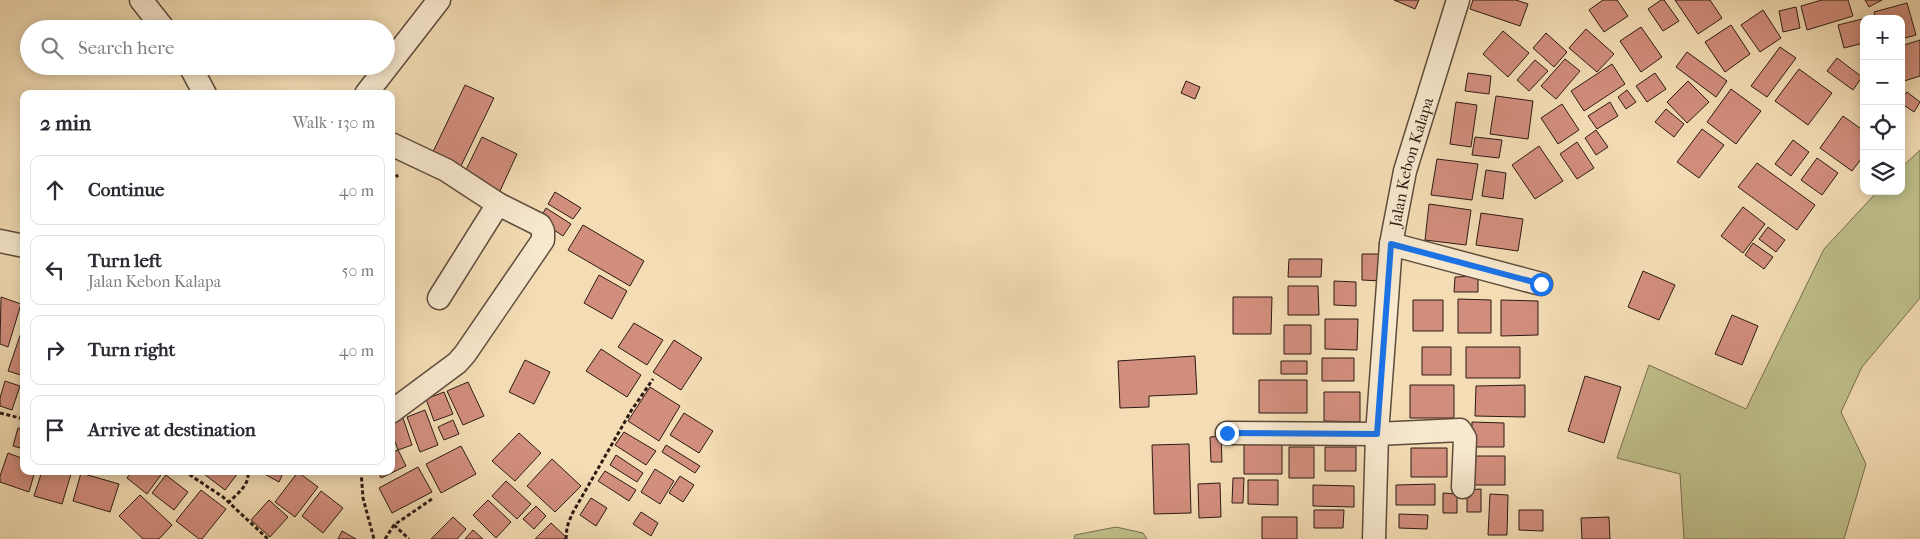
<!DOCTYPE html>
<meta charset="utf-8">
<style>
:root{--surface:#fff;--page:#f2f2f3;--text:#2b2b33;--muted:#7c7c81;--line:#e1e1e2}
body{margin:0;font-family:"IM FELL French Canon",serif;background:var(--page);color:var(--text)}
.controls{position:absolute;right:15px;top:15px;display:grid;overflow:hidden;border-radius:10px;box-shadow:0 2px 12px #0003}
.controls button{width:45px;height:45px;display:grid;place-items:center;padding:0;border:0;border-bottom:1px solid var(--line);background:var(--surface);color:var(--text);font:25px sans-serif}
.stop{position:absolute;width:15px;height:15px;margin:-11px;border:4px solid #1a73e8;border-radius:50%;background:#fff}
.stop.end{background:#1a73e8;border-color:#fff;box-shadow:0 1px 5px #0008}
.list{margin:0;padding:0;list-style:none}
h2{display:flex;justify-content:space-between;align-items:center;height:65px;margin:0;padding:0 20px;font-size:21px}
h2 small{font-size:16px;font-weight:400;color:var(--muted)}
.list li{display:grid;grid-template-columns:32px 1fr auto;gap:15px;align-items:center;box-sizing:border-box;height:70px;margin:0 10px 10px;padding:0 10px;border:1px solid var(--line);border-radius:10px}
.list b{display:block;font-size:19px;white-space:nowrap}
.list p{margin:0;font-size:16px;white-space:nowrap;color:var(--muted)}
.list em{font-size:16px;font-style:normal;color:var(--muted)}
.icon{flex:none;width:28px;height:28px;fill:none;stroke:currentColor;stroke-width:2;stroke-linecap:round;stroke-linejoin:round}
.map{position:relative;flex:none;width:1920px;height:539px;overflow:hidden}
.search{position:absolute;background:var(--surface);box-shadow:0 2px 12px #0003;left:20px;top:20px;width:375px;height:55px;display:flex;align-items:center;gap:12px;box-sizing:border-box;padding:0 18px;border-radius:28px;color:var(--muted);font-size:19px}
.panel{position:absolute;background:var(--surface);box-shadow:0 2px 12px #0003;left:20px;top:90px;width:375px;height:385px;border-radius:10px}
.map>svg:first-child{display:block}
</style>
<div class="map">
<svg width="1920" height="539" viewBox="0 0 1920 539">
<rect width="100%" height="100%" fill="#f4ddb5"/>
<filter id="stains"><feTurbulence type="fractalNoise" baseFrequency=".004" numOctaves="4"/><feColorMatrix values="0 0 0 0 .2 0 0 0 0 .09 0 0 0 0 .02 0 0 0 .5 -.17"/></filter>
<radialGradient id="worn" r=".72"><stop offset=".6" stop-color="#630" stop-opacity="0"/><stop offset="1" stop-color="#630" stop-opacity=".3"/></radialGradient>
<path fill="#bfc08b" stroke="#766e50" d="M1920 150V298L1862 367 1841 412 1866 464 1844 539H1684L1680 474 1617 458 1649 365 1746 409 1824 249 1878 191H1901V168Z
M1116 527 1143 533 1147 539H1074L1075 535Z"/>
<path fill="#d28e7d" stroke="#2c1b14" d="M1394 0H1419L1415 9Z
M1473 0H1516L1528 4 1520 26 1470 9Z
M1603 0H1617L1628 16 1604 32 1589 10Z
M1661 0H1664L1679 21 1663 31 1648 9Z
M1675 0H1710L1722 18 1698 34Z
M1822 0H1848L1853 16 1807 30 1801 6Z
M1865 0H1882L1869 7Z
M1907 3 1916 35 1901 39V19H1876L1874 12Z
M1796 7 1800 28 1783 32 1779 11Z
M1763 10 1781 38 1760 52 1741 25Z
M1866 18 1864 19V43L1844 48 1838 25Z
M1731 25 1750 54 1725 72 1705 42Z
M1641 27 1662 57 1641 72 1620 41Z
M1586 29 1614 54 1597 72 1569 48Z
M1503 31 1529 53 1508 77 1483 54Z
M1546 33 1567 52 1554 67 1533 48Z
M1920 40V76L1901 82V46Z
M1780 47 1796 58 1767 97 1751 86Z
M1687 52 1727 81 1716 97 1676 67Z
M1837 58 1862 77 1853 90 1827 71Z
M1565 59 1580 71 1556 99 1541 86Z
M1535 60 1548 71 1529 91 1517 80Z
M1612 64 1625 84 1584 111 1571 91Z
M1799 69 1832 93 1808 125 1775 101Z
M1468 73 1491 76 1489 94 1465 91Z
M1655 73 1666 89 1647 102 1636 86Z
M1186 81 1200 87 1195 99 1181 93Z
M1688 81 1709 102 1687 123 1667 102Z
M465 85 494 98 459 170 431 156Z
M1731 89 1761 111 1736 144 1707 122Z
M1627 90 1636 102 1626 109 1618 97Z
M1907 92 1920 102 1914 112 1901 103V99Z
M1496 96 1533 101 1528 139 1490 134Z
M1456 102 1477 105 1471 147 1450 144Z
M1610 102 1618 116 1597 129 1588 116Z
M1562 104 1579 130 1558 144 1541 118Z
M1666 109 1684 124 1674 137 1655 122Z
M1843 116 1864 131V155L1852 171 1820 148Z
M1702 129 1724 145 1699 178 1677 162Z
M1596 130 1608 147 1596 155 1585 138Z
M482 137 517 154 500 191 464 174Z
M1475 137 1502 140 1499 158 1472 155Z
M1793 140 1809 152 1791 176 1775 164Z
M1577 142 1594 168 1577 179 1560 154Z
M1539 146 1563 181 1535 199 1512 165Z
M1817 158 1838 173 1822 195 1801 180Z
M1437 159 1478 164 1472 200 1431 195Z
M1757 163 1815 205 1797 230 1738 187Z
M1486 170 1506 173 1503 199 1482 196Z
M555 192 581 208 573 219 548 204Z
M1429 204 1471 210 1466 245 1425 240Z
M1743 207 1765 224 1743 253 1721 236Z
M546 208 571 224 563 236 539 220Z
M1481 213 1523 219 1518 251 1476 245Z
M583 225 644 261 630 286 568 250Z
M1768 227 1785 240 1776 252 1759 239Z
M1753 243 1773 257 1764 269 1745 255Z
M1362 254H1382V281L1362 280Z
M1289 259H1322L1321 277H1288Z
M1643 271 1675 285 1659 320 1628 307Z
M599 275 627 291 612 319 584 303Z
M1478 276V292H1454L1455 277Z
M1334 281 1356 282V306L1334 305Z
M1288 286H1318L1319 315H1288Z
M1 297 21 304 8 347 0 344Z
M1233 297H1272L1271 334H1233Z
M1458 299 1491 300V333H1458Z
M1413 300H1443V331H1413Z
M1501 300 1538 301V335L1501 336Z
M1732 315 1758 326 1742 365 1715 354Z
M1325 319H1358L1357 350 1325 349Z
M634 323 663 340 647 365 618 347Z
M24 324V376L8 371Z
M1284 325H1311V354H1284Z
M674 340 702 358 681 390 653 372Z
M1422 347H1451V375H1422Z
M1466 347H1520V378H1466Z
M601 349 641 375 627 397 586 371Z
M1195 356 1197 394 1149 396V407L1120 408 1118 361Z
M1322 358H1354V381H1322Z
M525 360 550 372 534 404 509 392Z
M1281 361H1307V374H1281Z
M1585 376 1621 387 1604 443 1568 431Z
M1259 380H1307V413H1259Z
M5 381 20 386 12 410 0 406V398Z
M468 382 484 416 463 425 447 391Z
M1410 385H1454V418H1410Z
M1525 385V417L1475 416 1476 386Z
M650 387 680 406 659 441 628 421Z
M444 392 453 414 434 421 426 399Z
M1324 392H1360V422L1324 421Z
M425 410 438 445 420 452 407 417Z
M684 413 713 431 699 453 670 435Z
M402 415 412 445 398 450 391 431V419Z
M453 420 459 434 444 440 438 427Z
M1472 422 1504 423V447H1471Z
M18 428 24 429V449L13 446Z
M624 432 656 451 646 465 615 445Z
M519 433 541 453 515 481 492 461Z
M1221 436 1222 462H1211L1210 437Z
M1244 443 1282 444V474H1244Z
M1189 444 1191 513 1154 514 1152 445Z
M666 445 700 466 695 473 662 452Z
M461 446 476 474 441 493 426 464Z
M1289 447H1314V478H1289Z
M1325 447H1356V471H1325Z
M1411 448H1447V477H1411Z
M398 450 406 466 381 478 378 471H391V453Z
M8 453 24 459V471H35L29 492 0 482V476Z
M616 455 643 473 637 482 610 465Z
M1472 456H1505V485H1471Z
M552 459 581 486 555 512 527 486Z
M418 467 432 492 392 513 379 488Z
M655 469 674 481 660 504 641 492Z
M42 471H63L71 474 62 504 34 496Z
M132 471H163V472L147 494 127 478Z
M200 471H235L238 473 225 490Z
M259 471H284L279 482Z
M605 471 636 490 629 501 598 481Z
M298 472 318 487 295 517 275 502Z
M81 473 119 484 110 512 73 501Z
M166 475 188 492 174 510 152 493Z
M680 476 694 485 683 502 669 493Z
M1233 478H1244L1243 503H1232Z
M1248 480H1278V505L1248 504Z
M506 481 531 504 517 519 492 496Z
M1220 483 1221 517 1199 518 1198 484Z
M1435 484V505H1396V485Z
M1313 485 1354 486V507L1313 506Z
M1481 489V512H1467V490Z
M201 490 226 509 202 539H199L176 521Z
M321 491 343 508 323 533 302 516Z
M1443 493 1457 494V513H1443Z
M1490 494 1508 495 1507 535H1488Z
M140 495 172 525 159 539H143L119 516Z
M591 498 607 508 596 526 580 515Z
M269 500 288 517 270 537 251 520Z
M488 500 511 522 496 538 473 515Z
M536 506 546 516 534 529 523 519Z
M1314 510H1344L1343 528H1314Z
M1519 510H1543V531L1519 530Z
M641 512 658 523 651 536 633 524Z
M1399 514 1428 515 1427 529 1399 528Z
M453 517 466 529 457 539H431Z
M1262 517H1297V539H1262Z
M1609 517 1610 539H1582L1581 518Z
M551 523 566 537 564 539H535Z
M473 530 483 539H465Z
M342 531 356 539H338Z"/>
<g fill="none" stroke-linecap="round" stroke-linejoin="round">
<g stroke="#5e4c3c" stroke-width="25">
<g id="street">
<path d="M141 0 164 29"/>
<path d="M190 66 205 94"/>
<path d="M366 94 439 0"/>
<path d="M391 144 446 170 498 204 540 225 543 231V240L465 354 457 363 391 412"/>
<path d="M0 241 24 246"/>
<path d="M1391 244 1541 284"/>
<path d="M439 298 498 204"/>
<path d="M1227 433 1377 434 1460 430 1465 438 1463 487"/>
<path id="s1" d="M1374 539 1377 434 1391 244 1405 171 1458 0"/>
</g>
</g>
<path stroke="#2c1b14" stroke-width="3" stroke-dasharray="4 2.5" stroke-linecap="butt" d="M391 181 398 175
M0 413 24 419
M184 471 223 497 268 539
M361 471 363 498 374 539
M228 503C236 495 252 483 247 471
M394 525 409 539
M385 539 394 525 432 499
M566 539 567 527 572 514 631 411 653 379"/>
<use href="#street" stroke="#f8e9cf" stroke-width="22"/>
</g>
<g fill="none" stroke-linecap="round" stroke-linejoin="round">
<path stroke="#1a73e8" stroke-width="6" d="M1227 433 1377 434 1391 244 1541 284"/>
</g>
<g text-anchor="middle" dominant-baseline="central" stroke-width="4.5" stroke-linejoin="round" paint-order="stroke">
<g font-size="16" fill="#2c1b14" stroke="#f8e9cf">
<text stroke="none"><textPath href="#s1" startOffset="380">Jalan Kebon Kalapa</textPath></text>
</g>
</g>
<rect width="100%" height="100%" filter="url(#stains)"/>
<rect width="100%" height="100%" fill="url(#worn)"/>
</svg>
<div class="controls">
<button>+</button>
<button>−</button>
<button><svg class="icon" aria-label="locate" viewBox="0 0 24 24"><circle cx="12" cy="12" r="6"/><path d="M12 2v4M12 18v4M2 12h4M18 12h4"/></svg></button>
<button><svg class="icon" aria-label="layers" viewBox="0 0 24 24"><path d="M12 4l9 5-9 5-9-5zM3 14l9 5 9-5"/></svg></button>
</div>
<div class="stop" style="left:1541px;top:284px"></div>
<div class="stop end" style="left:1227px;top:433px"></div>
<div class="search"><svg class="icon" aria-label="search" viewBox="0 0 24 24"><circle cx="10" cy="10" r="6"/><path d="M15 15l6 6"/></svg>Search here</div>
<section class="panel">
<h2>2 min<small>Walk · 130 m</small></h2>
<ul class="list">
<li><svg class="icon" aria-label="ahead" viewBox="0 0 24 24"><path d="M12 20V5M6 11l6-6 6 6"/></svg><div><b>Continue</b></div><em>40 m</em></li>
<li><svg class="icon" aria-label="left" viewBox="0 0 24 24"><path d="M17 20v-9H6M10 6l-5 5 5 5"/></svg><div><b>Turn left</b><p>Jalan Kebon Kalapa</p></div><em>50 m</em></li>
<li><svg class="icon" aria-label="right" viewBox="0 0 24 24"><path d="M7 20v-9h11M14 6l5 5-5 5"/></svg><div><b>Turn right</b></div><em>40 m</em></li>
<li><svg class="icon" aria-label="arrive" viewBox="0 0 24 24"><path d="M6 21V4h12l-3 4 3 4H6"/></svg><div><b>Arrive at destination</b></div></li>
</ul>
</section>
</div>
